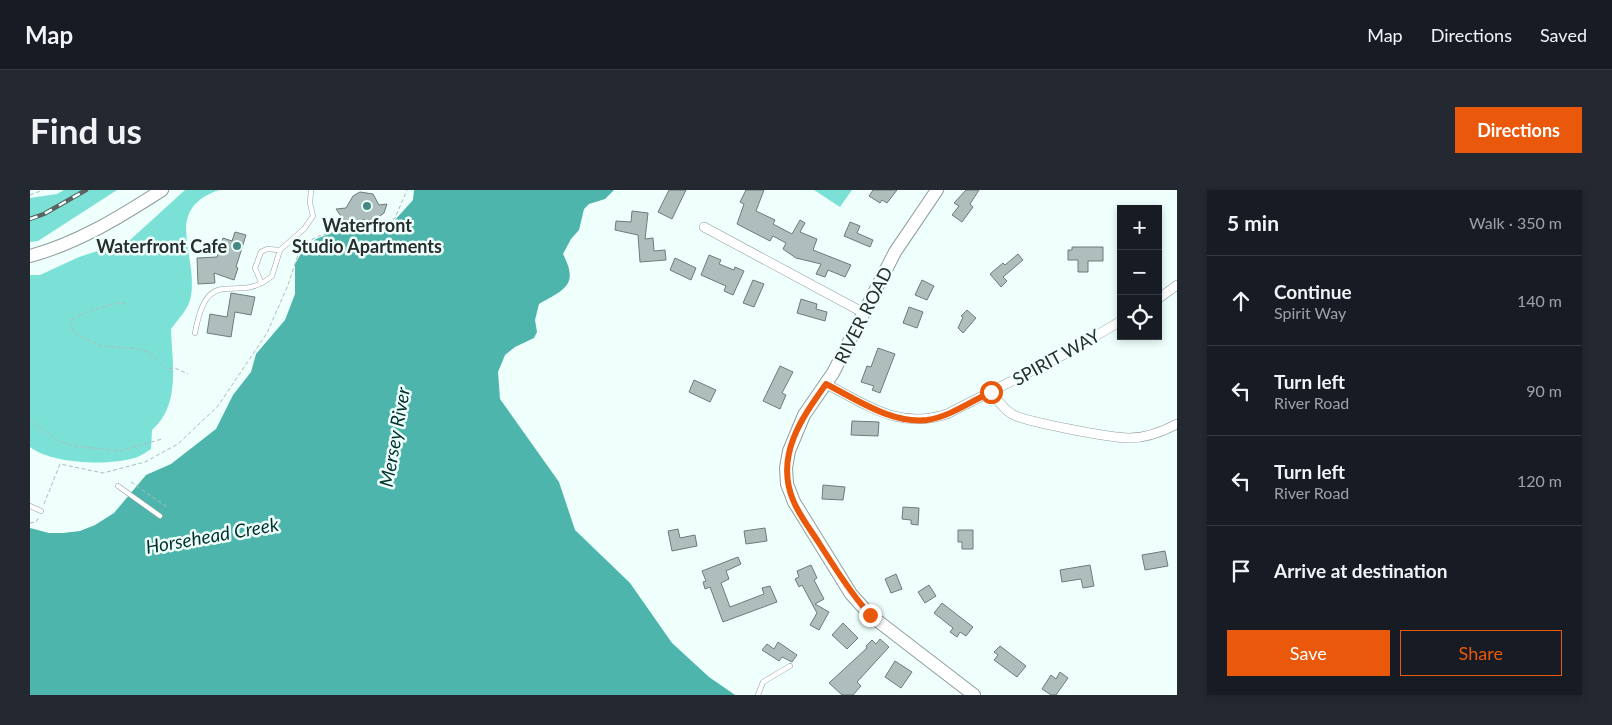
<!DOCTYPE html>
<meta charset="utf-8">
<style>
:root{--surface:#171b24;--page:#242831;--text:#f1f3f6;--muted:#9ea1a6;--line:#363941;--accent:#ea580c}
body{margin:0;font-family:Lato,sans-serif;background:var(--page);color:var(--text)}
.controls{position:absolute;right:15px;top:15px;display:grid;overflow:hidden;border-radius:0px;box-shadow:0 2px 8px #0003}
.controls button{width:45px;height:45px;display:grid;place-items:center;padding:0;border:0;border-bottom:1px solid var(--line);background:var(--surface);color:var(--text);font:25px sans-serif}
.stop{position:absolute;width:15px;height:15px;margin:-11px;border:4px solid #ea580c;border-radius:50%;background:#fff}
.stop.end{background:#ea580c;border-color:#fff;box-shadow:0 1px 5px #0008}
.list{margin:0;padding:0;list-style:none}
h2{display:flex;justify-content:space-between;align-items:center;height:65px;margin:0;padding:0 20px;font-size:21px}
h2 small{font-size:16px;font-weight:400;color:var(--muted)}
.list li{display:grid;grid-template-columns:32px 1fr auto;gap:15px;align-items:center;box-sizing:border-box;height:90px;padding:0 20px;border-top:1px solid var(--line)}
.list b{display:block;font-size:19px;white-space:nowrap}
.list p{margin:0;font-size:16px;white-space:nowrap;color:var(--muted)}
.list em{font-size:16px;font-style:normal;color:var(--muted)}
.actions{display:flex;gap:10px;padding:15px 20px}
.actions a{flex:1;padding:11px 0;border:1px solid var(--accent);border-radius:0px;text-align:center;font-size:18px;color:var(--accent)}
.actions .main{background:var(--accent);color:#fff}
.icon{flex:none;width:28px;height:28px;fill:none;stroke:currentColor;stroke-width:2;stroke-linecap:round;stroke-linejoin:round}
.map{position:relative;flex:none;width:1147px;height:505px;overflow:hidden;border-radius:0px}
header{display:flex;align-items:center;gap:30px;box-sizing:border-box;height:70px;padding:0 25px;background:var(--surface);border-bottom:1px solid var(--line)}
header strong{font-size:24px}
nav{display:flex;gap:28px;margin-inline-start:auto;font-size:18px}
.intro{display:flex;align-items:center;justify-content:space-between;box-sizing:border-box;height:120px;padding:0 30px}
h1{margin:0;font-size:35px}
.button{padding:12px 22px;border-radius:0px;background:var(--accent);color:#fff;font-size:18px;font-weight:700}
main{display:flex;gap:30px;padding:0 30px}
aside{flex:1;background:var(--surface);border-radius:0px;box-shadow:0 2px 8px #0003}
.map>svg:first-child{display:block}
</style>
<header>
<strong>Map</strong>
<nav><a>Map</a><a>Directions</a><a>Saved</a></nav>
</header>
<div class="intro"><h1>Find us</h1><a class="button">Directions</a></div>
<main>
<div class="map">
<svg width="1147" height="505" viewBox="0 0 1147 505">
<rect width="100%" height="100%" fill="#eefffc"/>
<path fill="#7be1d7" d="M34 0H87L8 51 0 52V8L27 4Z
M155 0H189C132 20 168 63 161 106 159 119 148 129 141 139 142 172 151 215 122 240L121 259C116 262 110 267 104 268 78 276 22 274 0 257V85H10L49 67 99 51Z
M784 0H822L810 17Z"/>
<path fill="#4db5ac" d="M384 0H584L575 9 559 14 554 19 549 40 541 49 533 64C549 95 535 99 509 114L505 130 507 142 504 148 485 157 475 165 468 182 470 209 529 292 545 340 600 393 642 453 679 487 705 505H0V338L19 343H33L50 341 65 335 84 323 116 285 141 274 186 239 203 205 221 182 226 164 255 130 265 104V74L273 60 286 49 309 40 339 39 364 31 383 10Z"/>
<path fill="#aebebc" stroke="#6d7c7a" d="M639 0H656L642 29 628 22Z
M716 0H734L726 21 745 30 743 34 762 44 770 30 775 33 770 42 787 49 783 60 821 75 815 87 798 80 795 87 786 84 791 74 766 68 753 59 756 53 743 46 740 51 707 34 714 14 710 12Z
M843 0H867L857 13 852 10 850 13 839 6Z
M936 0H949L940 14 943 17 932 32 922 25 929 16 924 13Z
M330 2 343 4 349 15 357 14 354 23 346 29 318 31 313 29 306 19 316 18 323 6Z
M602 21 618 23 615 49 623 48 624 61 635 60 636 70 610 72 608 45 585 40 586 31 601 32Z
M820 32 830 36 827 43 843 50 840 57 814 46Z
M205 42 216 45 206 77 208 78 204 90 184 83 185 93 168 94 167 68 187 67 193 48 202 51Z
M1042 57H1073V71H1058V82H1048V70H1038V60H1042Z
M988 64 993 70 973 87 977 91 971 97 960 84 973 73 975 75Z
M679 65 691 70 689 74 704 80 705 77 714 81 703 105 694 101 696 96 671 85Z
M645 68 666 78 661 90 640 80Z
M723 90 734 94 724 117 713 113Z
M892 90 904 96 897 110 885 105Z
M201 103 225 107 221 125 205 122 201 147 177 143 180 124 197 127Z
M771 109 787 114 786 119 797 122 795 131 767 123Z
M879 117 893 122 887 138 873 133Z
M937 120 946 128 933 143 928 138 933 127 931 126Z
M848 158 865 164 850 203 842 200 844 196 831 192 837 176 841 177Z
M750 176 763 182 752 203 756 205 750 219 733 211Z
M664 190 686 200 680 212 659 202Z
M822 231 849 232 848 246 821 245Z
M793 295 815 297 813 310 792 309Z
M873 317 889 318 888 335 881 334V330L872 329Z
M735 338 737 351 716 354 714 341Z
M648 339 650 348 665 345 667 356 642 361 638 341Z
M928 340H943V359H932V352H928Z
M1135 361 1138 376 1115 380 1112 365Z
M708 367 711 374 696 381 699 389 691 393 700 417 734 404 732 398 740 396 747 412 693 432 680 397 675 399 673 392 676 391 672 381Z
M781 375 787 388 784 390 794 409 785 414 799 422 789 440 780 435 787 423 772 395 769 397 765 389 769 387 767 381Z
M1060 375 1064 396 1053 398 1051 389 1032 392 1030 380Z
M866 384 872 399 861 403 855 389Z
M899 395 906 406 895 413 888 402Z
M912 413 943 437 936 446 930 442 927 447 920 442 923 438 904 423Z
M813 433 828 448 817 459 802 445Z
M850 449 859 457 827 492 831 496 823 505H812L799 493 837 458 836 456 842 450 846 454Z
M748 452 767 465 762 472 752 467 749 471 732 460 737 454 744 459Z
M970 456 996 476 987 487 964 470 968 465 964 462Z
M865 471 882 482 871 498 855 487Z
M1030 482 1038 488 1026 505H1021L1012 499 1021 485 1026 489Z"/>
<g fill="none" stroke-linecap="round" stroke-linejoin="round">
<g stroke="#909f9d" stroke-width="5.5">
<path id="lane" d="M231 92 225 78 231 62 237 59 250 60
M165 143C178 70 206 117 242 86L250 60 274 39 283 26 280 13 281 0
M88 296 130 326
M0 316 11 321
M728 505 733 492 760 476"/>
</g>
<g stroke="#909f9d" stroke-width="10">
<path id="street" d="M674 37 834 123
M1128 109 1147 95
M796 194C838 215 868 240 917 224L1033 165 1091 131
M961 202C968 210 973 219 982 224 994 232 1083 248 1099 248 1117 248 1132 242 1147 234"/>
</g>
<g stroke="#909f9d" stroke-width="14">
<path id="secondary" d="M907 0 865 62 803 183 774 225 759 261 756 278 757 294 764 312 821 404 840 425 944 505
M0 66C48 53 90 27 132 0"/>
</g>
<path stroke="#aebcba" stroke-width="1" stroke-dasharray="4 2.5" stroke-linecap="butt" d="M0 5 13 0
M95 113C77 114 57 121 41 130L44 143 72 156 109 159 120 163 136 179 145 178 158 184
M0 230 29 251 44 256 90 261 132 249
M101 292 137 317
M14 314 30 274 73 283 115 272 148 254 188 216 237 143 258 95 268 65 277 52 289 46 309 41 340 39 357 34 365 28 377 0
M0 333 6 332 9 327"/>
<use href="#lane" stroke="#fff" stroke-width="4.5"/>
<use href="#street" stroke="#fff" stroke-width="9"/>
<use href="#secondary" stroke="#fff" stroke-width="12"/>
<g stroke="#5a6262" stroke-width="4.5">
<path id="rail" d="M0 29 14 24 56 0"/>
</g>
<use href="#rail" stroke="#eefffc" stroke-width="2.5" stroke-dasharray="8" stroke-linecap="butt"/>
</g>
<g fill="none" stroke-linecap="round" stroke-linejoin="round">
<path stroke="#ea580c" stroke-width="6" d="M840 425C820 402 805 378 789 353 780 339 769 325 763 310 745 266 771 229 796 194 826 209 861 234 897 230 919 227 942 211 961 202"/>
</g>
<g fill="#448a83" stroke="#eefffc" stroke-width="2">
<circle cx="337" cy="16" r="5"/>
<circle cx="207" cy="56" r="5"/>
</g>
<g text-anchor="middle" dominant-baseline="central" stroke-width="5" stroke-linejoin="round" paint-order="stroke">
<g font-size="18" font-weight="bold" fill="#282e2e" stroke="#eefffc">
<text x="337" y="35">Waterfront<tspan x="337" dy="21">Studio Apartments</tspan></text>
<text x="197" y="56" text-anchor="end">Waterfront Cafe</text>
</g>
<g font-size="18" fill="#282e2e" stroke="#eefffc">
<text transform="translate(833 125) rotate(-63)">RIVER ROAD</text>
<text transform="translate(1026 167) rotate(-29)">SPIRIT WAY</text>
</g>
<g font-size="19" font-style="italic" fill="#00322e" stroke="#eefffc">
<text transform="translate(364 247) rotate(-80)">Mersey River</text>
<text transform="translate(182 345) rotate(-10)">Horsehead Creek</text>
</g>
</g>
</svg>
<div class="controls">
<button>+</button>
<button>−</button>
<button><svg class="icon" aria-label="locate" viewBox="0 0 24 24"><circle cx="12" cy="12" r="6"/><path d="M12 2v4M12 18v4M2 12h4M18 12h4"/></svg></button>
</div>
<div class="stop" style="left:961px;top:202px"></div>
<div class="stop end" style="left:840px;top:425px"></div>
</div>
<aside>
<h2>5 min<small>Walk · 350 m</small></h2>
<ul class="list">
<li><svg class="icon" aria-label="ahead" viewBox="0 0 24 24"><path d="M12 20V5M6 11l6-6 6 6"/></svg><div><b>Continue</b><p>Spirit Way</p></div><em>140 m</em></li>
<li><svg class="icon" aria-label="left" viewBox="0 0 24 24"><path d="M17 20v-9H6M10 6l-5 5 5 5"/></svg><div><b>Turn left</b><p>River Road</p></div><em>90 m</em></li>
<li><svg class="icon" aria-label="left" viewBox="0 0 24 24"><path d="M17 20v-9H6M10 6l-5 5 5 5"/></svg><div><b>Turn left</b><p>River Road</p></div><em>120 m</em></li>
<li><svg class="icon" aria-label="arrive" viewBox="0 0 24 24"><path d="M6 21V4h12l-3 4 3 4H6"/></svg><div><b>Arrive at destination</b></div></li>
</ul>
<div class="actions"><a class="main">Save</a><a>Share</a></div>
</aside>
</main>
